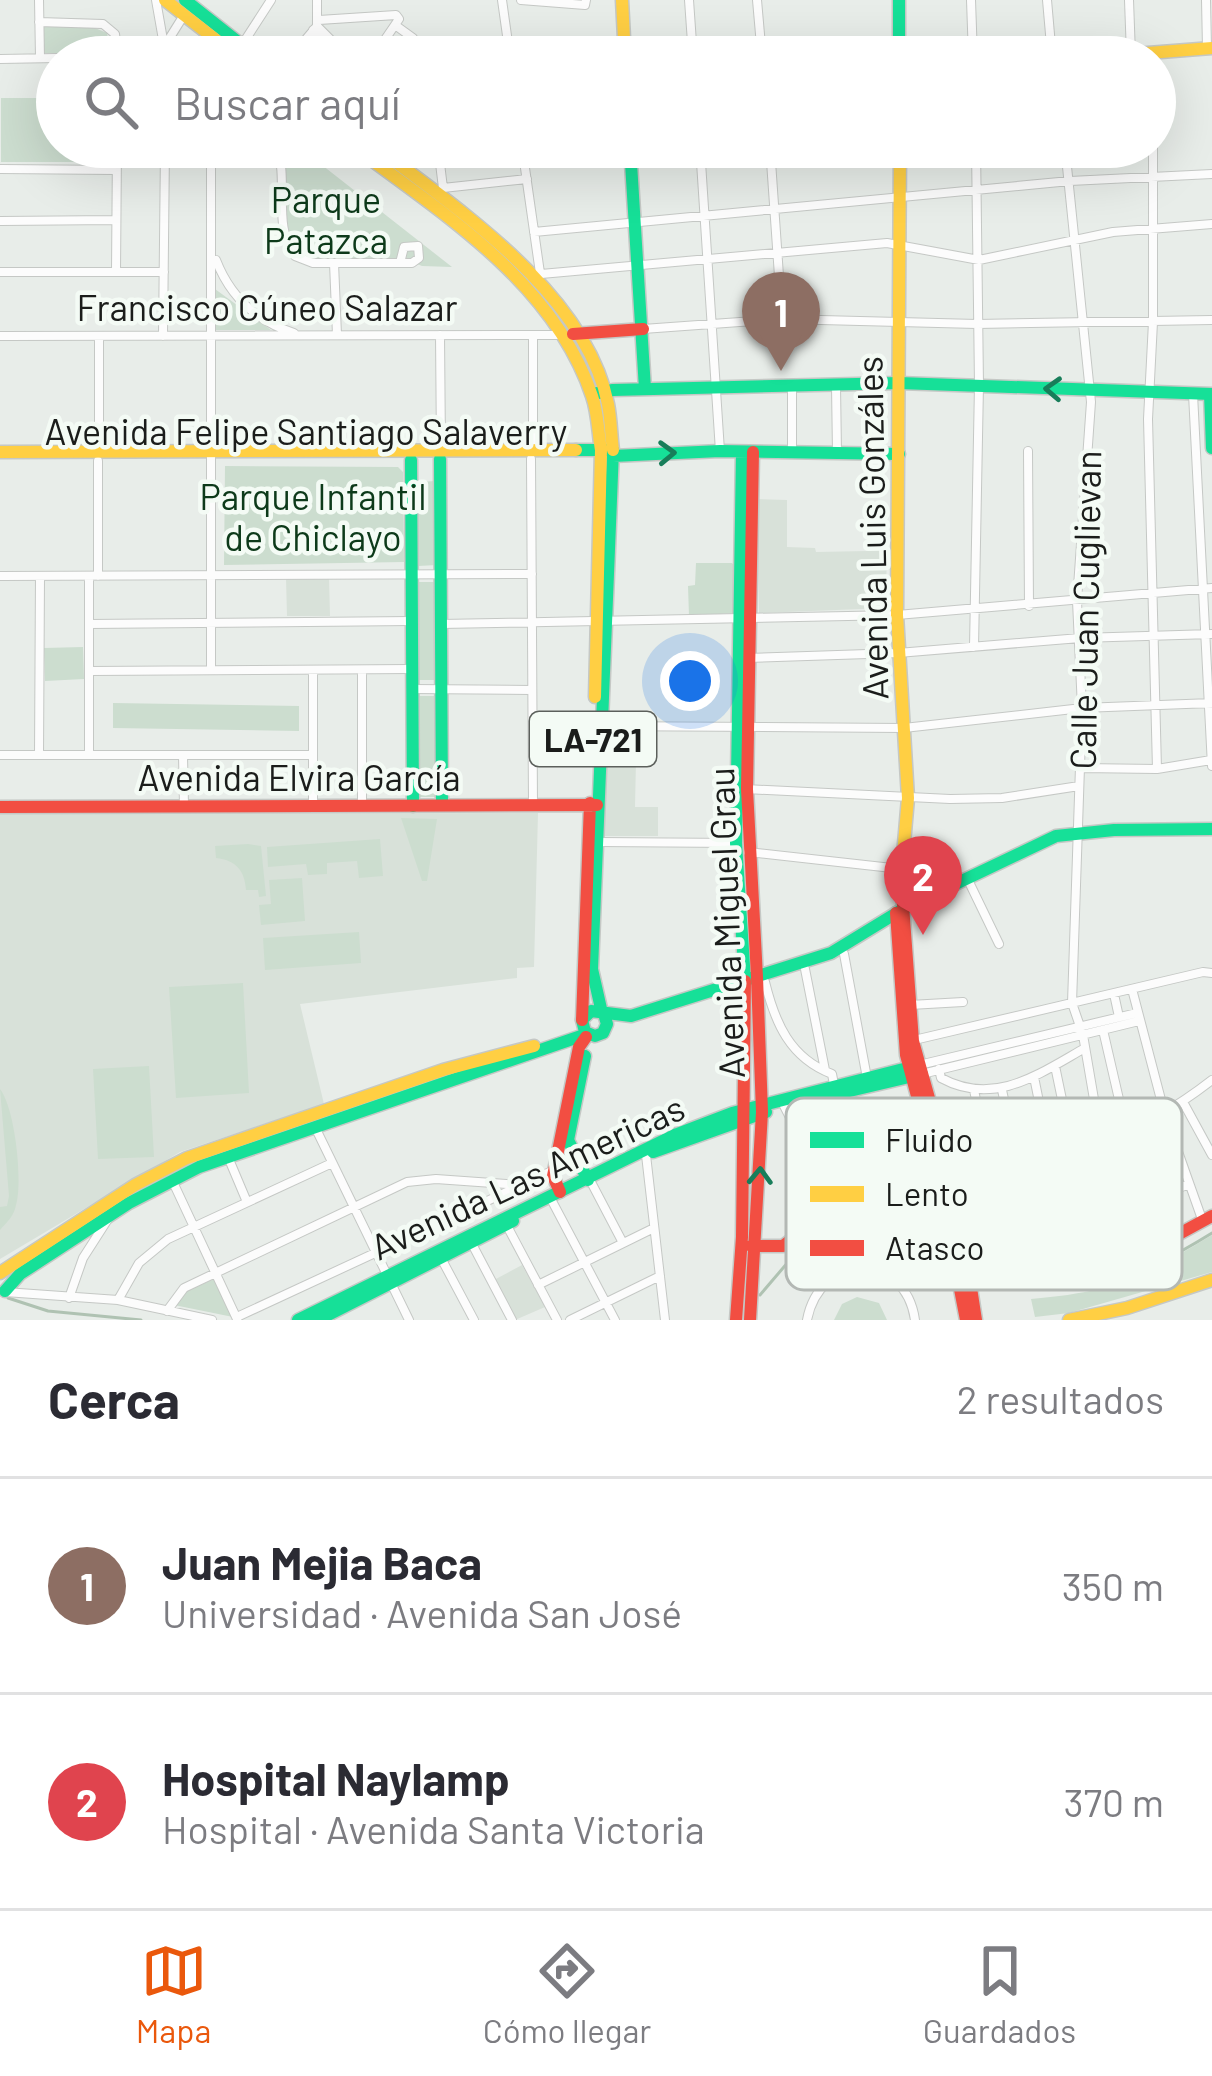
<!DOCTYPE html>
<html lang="es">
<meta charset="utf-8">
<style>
:root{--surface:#fff;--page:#f7f7f7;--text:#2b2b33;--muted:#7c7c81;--line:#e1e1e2;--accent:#ea580c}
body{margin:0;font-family:Barlow,sans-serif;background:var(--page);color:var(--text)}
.you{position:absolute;left:690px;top:681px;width:42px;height:42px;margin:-30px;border:9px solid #fff;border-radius:50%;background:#1a73e8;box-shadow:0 0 0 18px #1a73e833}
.badge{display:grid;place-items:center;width:78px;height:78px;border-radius:50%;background:var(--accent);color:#fff;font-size:39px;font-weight:700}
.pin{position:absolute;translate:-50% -99px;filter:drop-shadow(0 3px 6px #0008)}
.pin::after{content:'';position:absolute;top:63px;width:42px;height:36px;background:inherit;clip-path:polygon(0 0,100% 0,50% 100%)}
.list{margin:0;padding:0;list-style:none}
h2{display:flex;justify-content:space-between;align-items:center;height:156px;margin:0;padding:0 48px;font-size:51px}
h2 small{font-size:39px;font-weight:400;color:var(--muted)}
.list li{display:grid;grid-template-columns:78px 1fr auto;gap:36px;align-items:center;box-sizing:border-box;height:216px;padding:0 48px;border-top:3px solid var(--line)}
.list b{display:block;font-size:45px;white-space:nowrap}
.list p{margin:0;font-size:39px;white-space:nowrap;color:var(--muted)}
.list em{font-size:39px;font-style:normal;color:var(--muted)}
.icon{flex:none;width:66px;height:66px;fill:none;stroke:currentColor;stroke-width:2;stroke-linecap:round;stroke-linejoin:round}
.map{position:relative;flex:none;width:1212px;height:1320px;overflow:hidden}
.search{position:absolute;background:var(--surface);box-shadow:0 12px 48px #0002;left:36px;right:36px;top:36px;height:132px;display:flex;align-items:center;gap:30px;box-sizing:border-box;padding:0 42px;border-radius:66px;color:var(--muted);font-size:45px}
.sheet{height:588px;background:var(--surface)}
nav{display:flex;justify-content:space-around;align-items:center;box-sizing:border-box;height:168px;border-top:3px solid var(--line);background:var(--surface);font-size:33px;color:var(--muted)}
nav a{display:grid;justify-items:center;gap:6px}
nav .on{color:var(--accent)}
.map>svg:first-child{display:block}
</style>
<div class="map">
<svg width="1212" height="1320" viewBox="0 0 1212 1320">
<rect width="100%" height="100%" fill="#e8ede9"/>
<path fill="#d8e1d9" d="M756 499 787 500V547L815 548 816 552 867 551V544L887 530 886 608 759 613Z
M329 577 330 616H287L286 578Z
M605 761H636L635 807H658V836H603Z
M538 813 534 967 517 968V978L300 1004 324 1104 180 1152 0 1259V814Z
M522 1265 545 1307 515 1320 494 1280Z"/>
<path fill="#ccddcf" d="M43 26H90L107 33 110 53H43Z
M57 68V147H90V162H1V98H56Z
M279 147H299L452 267 422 266 410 261C383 261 314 269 296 251 284 239 286 219 286 204 286 185 287 165 279 147Z
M215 289 271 330H216Z
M225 466 398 467 403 472 404 562 224 565Z
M436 481 437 565 418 566V482Z
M696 563H732L737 569 735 613 689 616 688 586 695 585Z
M418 582H437L438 680H419Z
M83 647 84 679 45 681 44 648Z
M416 696H437L438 797H417Z
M113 703 299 706V731L113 728Z
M401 818 437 819 427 881H422Z
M380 839 383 876 359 878 357 861 327 863V874L308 875 306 864 268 867 267 847Z
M248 844 261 846 266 896 259 897 258 890H246C245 871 236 860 216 858L215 846Z
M302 878 305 921 261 925 259 905 271 904 269 880Z
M359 932 361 963 265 970 263 938Z
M243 983 249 1093 176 1098 169 987Z
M149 1066 154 1157 98 1159 93 1069Z
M0 1089C15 1108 23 1181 16 1205 14 1216 7 1222 0 1230V1207L7 1206 9 1196Z
M1212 1235V1272L1069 1313 1035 1317 1031 1299C1114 1292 1141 1278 1212 1235Z
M214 1279 233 1317 174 1305 181 1294Z
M857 1297 879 1303 887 1320H834L842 1304Z"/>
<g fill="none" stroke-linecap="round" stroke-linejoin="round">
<path stroke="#afc2b2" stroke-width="3" d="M985 1284C1083 1297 1128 1285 1212 1233
M760 1295 812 1234 832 1227 857 1229 900 1256 940 1271
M8 1298 48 1311 141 1320"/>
<g stroke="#c5c8c5" stroke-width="10">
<path id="street" d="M39 0 40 58
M156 0 166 57
M502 0 510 57
M521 0 585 5 586 0
M689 0 693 57
M757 0 762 57
M971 0 973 57
M1047 0 1052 57
M1129 0 1131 55
M1206 0 1207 48
M319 20 396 15 399 19 373 57
M39 22 103 24 115 34 118 57
M395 25 413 38 422 57
M317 26 348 57
M313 30 340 57
M169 39 184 15
M212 39 213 57
M242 45 271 0
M291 57 317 26V0
M0 59 57 58
M277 147C289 182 272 226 295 256L313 263H412L419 258 418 246 404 247 400 263
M438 147 443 188
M522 147 540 273
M700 147 720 451
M770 147 782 319
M1065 147 1091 402 1077 601 1082 708 1072 1003 1083 1035 1102 1146
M1153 147V322L1148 419 1157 769
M701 157 776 147
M0 169 116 170
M437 194 443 188 527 179
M0 221 116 220
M534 232 1070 181 1212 174
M216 260C230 296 256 321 294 333
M334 263 337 335
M0 272H164
M116 272 117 147
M530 275 887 243 979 260 1113 232 1212 224
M643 329 782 319 977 324 1212 320
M440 335 441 450
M0 336 562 335
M99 336V450
M163 336 165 147
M836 386 837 453
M1193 394 1212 766
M533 451V335
M1028 451 1029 606
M792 452V387
M531 459 533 805
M98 461V576
M0 576 532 574
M89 576V754
M89 624 412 621
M441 624 897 615 1212 588
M974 647 979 385 976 147
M746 658 898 653 1080 638 1212 634
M211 670V147
M313 670V806
M362 670V806
M89 671 412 669
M412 689 532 690
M593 726 904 728 1082 708 1212 703
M0 755H313
M39 755 40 576
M183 755 184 806
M1081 768 1157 769 1211 760
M746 789 950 799 1002 798 1079 786
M598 842 736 843
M748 852 901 869
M969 882 999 944
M844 954 867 1078
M805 969 825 1070
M765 982C775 1023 790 1058 832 1074L835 1090
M1132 989 1165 1115 1203 1222
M1114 994 1119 1017
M910 1005 963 1002
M1103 1030 1127 1134
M910 1041 1203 972 1212 973
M919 1065 1137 1013
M1055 1066 1074 1157
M939 1069 941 1078C994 1107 1039 1074 1085 1048
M922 1074 1139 1021
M1034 1077 1052 1166
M974 1090 994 1187
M1002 1090 1021 1177
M781 1100 803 1143 802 1228
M1183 1102 1212 1155
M315 1127 409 1320
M865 1127 883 1212
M836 1134 854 1215
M803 1143 922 1113
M1094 1149 1135 1258
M646 1155 665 1320
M228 1157 247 1202
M1105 1177 1176 1147
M801 1178 844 1168
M172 1180 237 1319
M591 1182 623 1243
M878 1185 940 1171
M800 1197 848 1186
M957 1198C1047 1171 1138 1138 1212 1080
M998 1198 1051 1199V1273
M552 1201 615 1320
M1119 1213 1189 1184
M882 1223 943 1206
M506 1224 557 1320
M471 1242 512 1320
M441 1258 474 1320
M996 1269 998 1198
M1032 1272 1035 1199
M538 1285 654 1228
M5 1292 118 1300 212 1320
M69 1298 83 1258 108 1219
M118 1300 139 1263 168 1239 332 1163
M167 1311 184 1288 407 1182 436 1179 520 1185
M237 1317 554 1170
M570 1320 660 1276
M807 1320C820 1252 905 1251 915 1320"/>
</g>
<g stroke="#c5c8c5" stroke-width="15">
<path id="fast" d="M185 0 257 57
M899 0V57
M630 147 645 389
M593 394 613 390 899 383 1212 394
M1210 394 1212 448
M576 450H613L592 969 602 1013
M742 452 736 843 745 981
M613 456 720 451 899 454
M440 459 442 805
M411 460 413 806
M604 1014 607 1024 603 1033 595 1036 585 1032 582 1020 591 1011 631 1016 831 953 903 909 1056 836 1114 830 1212 829
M585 1056 568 1140 588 1180
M807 1101 922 1074
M653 1152 766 1112
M5 1291 20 1274 129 1203 199 1167 587 1034
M298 1320 677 1134 732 1113 919 1065
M318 1320 513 1221"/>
</g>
<g stroke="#c5c8c5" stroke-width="15">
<path id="slow" d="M165 0 238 57
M622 0 625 57
M1097 57 1212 48
M354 147C445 215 554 283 592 396 598 413 598 432 601 450
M376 147C459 210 586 294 608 404 611 419 611 435 613 450
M900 147 897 615 908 798 901 878
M0 452 576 450
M595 697 601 450
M0 1273 135 1185 187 1158 443 1070 534 1046
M1069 1320 1127 1308 1212 1280"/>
</g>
<g stroke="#c5c8c5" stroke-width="15">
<path id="jam" d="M573 334 643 329
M753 452 747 789 757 977
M0 807 597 805
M901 878 913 1041 957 1198 976 1320
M896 913 906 1055 937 1171 966 1320
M582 1020 590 803
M560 1192 553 1176 579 1047 586 1037
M751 1246H783L818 1219 854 1215 955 1258 996 1269 1051 1273 1135 1258 1212 1216
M736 1320 742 1237 745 981
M750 1320 762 1112 757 977"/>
</g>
<use href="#street" stroke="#fcfcfc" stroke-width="8"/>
<use href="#fast" stroke="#16e098" stroke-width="12"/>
<use href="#slow" stroke="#ffcf43" stroke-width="12"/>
<use href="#jam" stroke="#f24e42" stroke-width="12"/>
</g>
<defs><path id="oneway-chevron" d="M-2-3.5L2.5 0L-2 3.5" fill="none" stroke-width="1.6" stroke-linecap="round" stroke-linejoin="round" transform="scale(3)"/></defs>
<g stroke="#187e5a">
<use href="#oneway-chevron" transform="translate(1053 389) rotate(-177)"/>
<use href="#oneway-chevron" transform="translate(667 453) rotate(-2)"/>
<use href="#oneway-chevron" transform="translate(760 1176) rotate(-88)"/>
</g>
<g text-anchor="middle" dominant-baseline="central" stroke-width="9" stroke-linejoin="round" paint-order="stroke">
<rect fill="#f4fbf5" stroke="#5c605c" stroke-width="3" x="530" y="712" width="126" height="54" rx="9"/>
<g font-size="33" font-weight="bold" fill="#1b1d1b">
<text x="593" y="739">LA-721</text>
</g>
<g font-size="36" fill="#0d3a1a" stroke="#f4fbf5">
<text x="326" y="198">Parque<tspan x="326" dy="41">Patazca</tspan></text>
<text x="313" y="495">Parque Infantil<tspan x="313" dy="41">de Chiclayo</tspan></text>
</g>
<g font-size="36" fill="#1b1d1b" stroke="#f4fbf5">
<text x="267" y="306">Francisco Cúneo Salazar</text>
<text x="306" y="430">Avenida Felipe Santiago Salaverry</text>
<text transform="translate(871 528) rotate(-91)">Avenida Luis Gonzáles</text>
<text transform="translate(1084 610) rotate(-89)">Calle Juan Cuglievan</text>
<text x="299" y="776">Avenida Elvira García</text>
<text transform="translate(725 923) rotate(-92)">Avenida Miguel Grau</text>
<text transform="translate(527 1176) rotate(-25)">Avenida Las Americas</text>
</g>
</g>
<rect x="786" y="1098" width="396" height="192" rx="18" fill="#f4fbf5" stroke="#b3b8b4" stroke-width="3"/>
<rect x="810" y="1132" width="54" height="16" fill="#16e098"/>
<rect x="810" y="1186" width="54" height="16" fill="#ffcf43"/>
<rect x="810" y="1240" width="54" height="16" fill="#f24e42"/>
<g font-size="33" fill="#1b1d1b">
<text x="885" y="1152">Fluido</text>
<text x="885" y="1206">Lento</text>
<text x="885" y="1260">Atasco</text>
</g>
</svg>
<div class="you"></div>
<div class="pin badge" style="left:781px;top:371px;background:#8d6e63">1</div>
<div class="pin badge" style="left:923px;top:935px;background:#e0444e">2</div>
<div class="search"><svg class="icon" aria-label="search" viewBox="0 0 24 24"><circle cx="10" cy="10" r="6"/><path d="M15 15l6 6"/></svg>Buscar aquí</div>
</div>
<section class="sheet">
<h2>Cerca<small>2 resultados</small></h2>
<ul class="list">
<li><span class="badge" style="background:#8d6e63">1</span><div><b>Juan Mejia Baca</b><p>Universidad · Avenida San José</p></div><em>350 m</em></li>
<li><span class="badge" style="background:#e0444e">2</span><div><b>Hospital Naylamp</b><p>Hospital · Avenida Santa Victoria</p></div><em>370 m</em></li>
</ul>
</section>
<nav>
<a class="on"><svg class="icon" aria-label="map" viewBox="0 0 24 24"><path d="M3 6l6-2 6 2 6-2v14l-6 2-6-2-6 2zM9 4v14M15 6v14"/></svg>Mapa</a>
<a><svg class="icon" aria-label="directions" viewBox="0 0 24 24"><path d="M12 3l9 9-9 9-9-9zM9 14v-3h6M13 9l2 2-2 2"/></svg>Cómo llegar</a>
<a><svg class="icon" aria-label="saved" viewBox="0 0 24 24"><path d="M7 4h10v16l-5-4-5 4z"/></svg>Guardados</a>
</nav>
